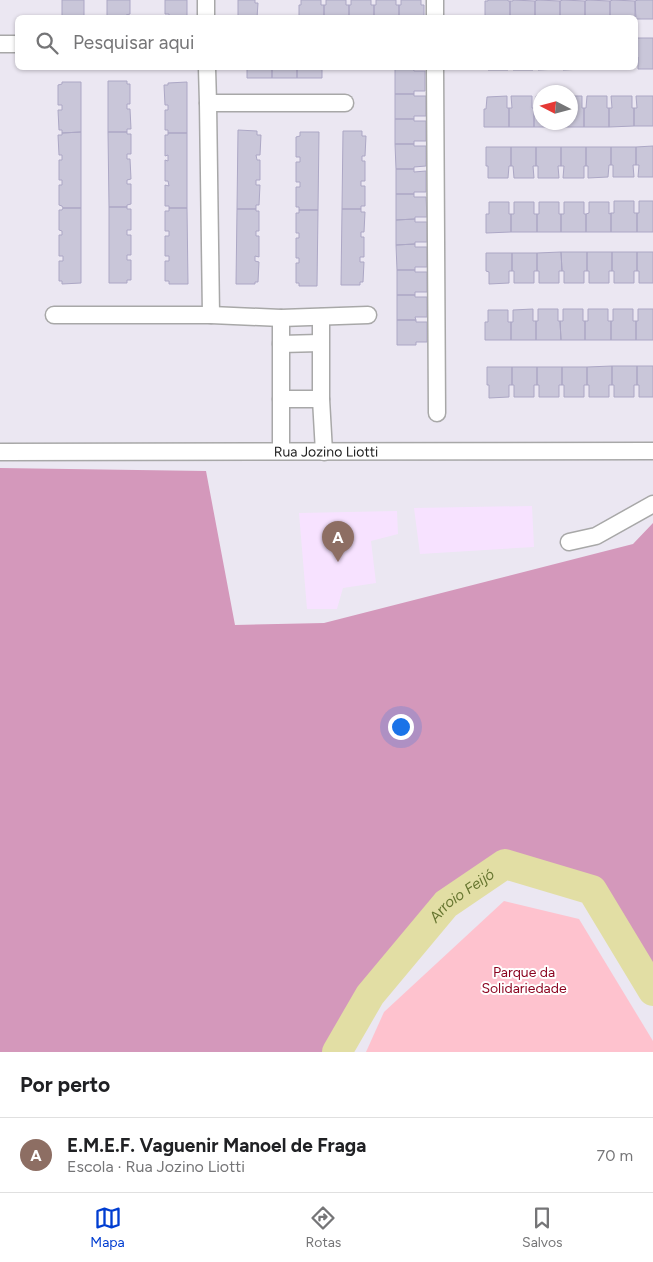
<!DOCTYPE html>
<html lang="pt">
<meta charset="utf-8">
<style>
:root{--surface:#fff;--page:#f2f2f2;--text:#202124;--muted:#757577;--line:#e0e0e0;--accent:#003dd1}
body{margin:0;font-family:Figtree,sans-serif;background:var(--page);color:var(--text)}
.compass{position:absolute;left:533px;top:85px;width:45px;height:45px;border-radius:50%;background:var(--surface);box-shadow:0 1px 4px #0004;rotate:276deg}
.you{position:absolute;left:400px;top:726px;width:18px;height:18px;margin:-12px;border:4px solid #fff;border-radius:50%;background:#1a73e8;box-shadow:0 0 0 8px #1a73e833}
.badge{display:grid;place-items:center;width:32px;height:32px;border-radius:50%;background:var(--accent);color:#fff;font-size:16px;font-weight:700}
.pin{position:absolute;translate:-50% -41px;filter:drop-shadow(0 1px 2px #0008)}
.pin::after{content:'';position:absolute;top:26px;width:18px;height:15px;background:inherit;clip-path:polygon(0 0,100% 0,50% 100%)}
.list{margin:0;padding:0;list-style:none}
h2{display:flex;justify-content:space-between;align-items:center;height:65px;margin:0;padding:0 20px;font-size:21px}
h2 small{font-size:16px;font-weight:400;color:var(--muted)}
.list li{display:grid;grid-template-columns:32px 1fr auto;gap:15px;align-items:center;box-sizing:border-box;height:75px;padding:0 20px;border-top:1px solid var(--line)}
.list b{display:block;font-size:19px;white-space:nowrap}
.list p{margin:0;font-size:16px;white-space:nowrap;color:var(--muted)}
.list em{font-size:16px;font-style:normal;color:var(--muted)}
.icon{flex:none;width:28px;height:28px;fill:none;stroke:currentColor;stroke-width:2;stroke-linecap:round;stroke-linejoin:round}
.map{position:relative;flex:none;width:653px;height:1052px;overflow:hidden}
.search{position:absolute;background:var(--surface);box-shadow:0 1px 4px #0004;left:15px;right:15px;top:15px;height:55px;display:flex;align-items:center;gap:12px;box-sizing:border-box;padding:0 18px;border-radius:8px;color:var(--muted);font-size:19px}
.sheet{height:140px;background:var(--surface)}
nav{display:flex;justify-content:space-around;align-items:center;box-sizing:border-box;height:70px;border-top:1px solid var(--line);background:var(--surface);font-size:14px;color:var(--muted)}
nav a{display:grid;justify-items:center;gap:2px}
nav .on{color:var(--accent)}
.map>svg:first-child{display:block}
</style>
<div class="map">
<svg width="653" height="1052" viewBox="0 0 653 1052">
<rect width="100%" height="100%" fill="#ebe7f2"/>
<path fill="#f7e2ff" d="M532 506 534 547 420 554 414 508Z
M397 511 398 534 371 541 376 583 343 588 337 609H307L299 513Z"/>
<path fill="#d498bb" d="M0 468 206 471 235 625 324 623 633 544 653 523V991L592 890 505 864 446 904 370 995 337 1052H0Z"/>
<path fill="#fec2ce" d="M504 901 579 919 653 1041V1052H366L384 1012Z"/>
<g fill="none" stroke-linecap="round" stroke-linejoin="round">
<path stroke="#e2dea4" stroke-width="30" id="s1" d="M337 1052 370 995 446 904 505 864 592 890 653 991"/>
</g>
<path fill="#c9c6d9" stroke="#aca7c5" d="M62 0H84V18H65V16H62Z
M107 0H130V14L126 15V17H107Z
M165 0H187V17H169V14H165Z
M238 0H255V3H258L257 18H238Z
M301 0H321V5H324V18H299V5H301Z
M326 0H346V5H349V18H324V5H326Z
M351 0H371V5H374V18H349V5H351Z
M376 0H396V5H399V18H374V5H376Z
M401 0H421V5H424V18H399V5H401Z
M488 0H508V1H510V18H485V1H488Z
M513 0 535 1V18H510V1H513Z
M538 0 560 1V18H535V1Z
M563 0 585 1V18H560V1Z
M588 0 610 1V18H585V1Z
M613 0 635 1V18H610V1Z
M638 0H653V19H636L635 1Z
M636 38H653V69H638V57H636Z
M247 68H272V78H247Z
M272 68H297V78H272Z
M297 68H322V78H297Z
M413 68 414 71H425V91H414V94H395V69Z
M488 68H508V70H488Z
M513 68H533V70H513Z
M538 68H558V69L538 70Z
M563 68H583V69L563 70Z
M108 81H127V84H130V104H127V109H130L131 129H127V132H108Z
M62 82H81V132L62 133V130H59L58 110H62V105H58V85L62 84Z
M187 82V133H168V130H165V110H168V105H165L164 85H168V83Z
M395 94H414V96H426V116H414V119H395Z
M507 96V108H509V127H484V109H486L487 97Z
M511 96H532V108H534V127H509V108H512Z
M536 96H540V122H559V127H534V108H537Z
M570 96H582V108H584V127H559V122H570Z
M587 96H607V108H609V127H584V108H586Z
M611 96H632V108H634V126L609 127V108H612Z
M636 96H653V126H634V108H637Z
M395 119H414V121H426V141H414V144H395Z
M238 130 257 131V135H261L260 155H256L257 160H260V180H256V185H260L259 205H256V209H237Z
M343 131H362V136H366L365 156H362V161H365V181H361V186H365V206H361V209H342Z
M81 132V208H63L62 206 59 205V185H62V180H59V160H62V155H59L58 135H62V133Z
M108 132H127V134H131V154H127V159H130L131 179 127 180V184H131V204L127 205V207H109Z
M300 132H319L318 210H299V207H296V187H300V182H296V162H300V157H296V137L300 136Z
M168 133H187V208H169V206H165V185L169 186 168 181H165V160L168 161V155L165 156V135H168Z
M395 144H414V146H426V166L414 167V169H396Z
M653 146V177H638L639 165H636V147Z
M486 147H511V166H509L508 178H488V166H486Z
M511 147H536V166H533L534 178H514L513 166H511Z
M536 147H561V166H558L559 178H538V166H536Z
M561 147H586V166H584V178H563L564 166H561Z
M586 147H611V165H609L608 177 588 178V166H586Z
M611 147H636V165H633L634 177H613V165H611Z
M396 169H414V172L426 171V192H414V194H396Z
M396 194H414V197H426L427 217H415V219L396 220Z
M614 201H634V213H637V232H611V213H614Z
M639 201H653V232H637V213H639Z
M489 202H509V214H511V232L486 233V214H489Z
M514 202H534V214H537V232H511V214H514Z
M539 202H559V214H561V232H537V214H539Z
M564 202H584V214H586V232H561V214H564Z
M589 202H609V214L611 213V232H586V214L589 213Z
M109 207H127V209H131V230H127V235H131V255H127V260H131V280H127V283H109Z
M63 208H81V283L62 284V281H59V261H63V256H59V235H62V231L59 230V210H62Z
M169 208H187L188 284H169V281H165V261H169V256H165V236H169V231H165V211H169Z
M237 209H256V211H259V231H256V236H259V257L255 256V261L259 262 258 282H255V284H236Z
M342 209H361V212H365L364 232H361V237H364V257H360V262H364L363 282H360V285H341Z
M299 210H318L317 286H299V283H296V263H299V258H296V238H299V233H296V213H299Z
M415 219V222H427V242H415V244L396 245V220Z
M415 244V247H427V267H415V270H397L396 245Z
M561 252 562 271H559V283H539V271H537V253Z
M561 252H587V271H584V283H564V271H562Z
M587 252H612V271H609V283H589V271H587Z
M612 252H637V271H634V283H614V271H612Z
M637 252H653V283H639V271H637Z
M486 253H512V271H509V283L489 284V272L486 271Z
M512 253H537V271H534V283H514V271H512Z
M397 270H415V272H427V292H415V295H397Z
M397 295H415V297H427V317H415L416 320H397Z
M533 309V321H536V340H511V322H513V310Z
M538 309H558V321H560L561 340H536V321H538Z
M563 309H583V321H585V340H561L560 321H563Z
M588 309H608V321H611V340H585V321H588Z
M613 309H633V321H636V340H611V321H613Z
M638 309H653V340H636V321H638Z
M488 310H508V322H511V340H485V322H488Z
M397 320H416V322H427V342H416V345H397Z
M612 366V385H609V397H589V385H587V367Z
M612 366H637V385H634V397H614V385H612Z
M637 366H653V397H639V385H637Z
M487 367H512V385H509V397L489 398V385H487Z
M512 367H537V385H534V397H514V385H512Z
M537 367H562V385H559V397H539V385H537Z
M562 367H587V385H584V397H564V385H562Z"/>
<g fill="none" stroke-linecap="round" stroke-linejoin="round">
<g stroke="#a8a8a8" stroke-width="19">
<g id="minor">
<path d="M435 0V18"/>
<path d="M206 18V0"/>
<path d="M1 44H18"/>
<path d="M207 68 208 103 211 315"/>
<path d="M435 68 437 413"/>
<path d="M208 103H345"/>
<path d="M54 315H211L281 318 368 315"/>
<path d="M321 317V399L324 452"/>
<path d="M281 318V451"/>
<path d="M281 344 320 343"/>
<path d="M281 399H321"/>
<path id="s2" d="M0 452 653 451"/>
<path d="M569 542 596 536 653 504"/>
</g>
</g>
<use href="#minor" stroke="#fff" stroke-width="16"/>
</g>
<g text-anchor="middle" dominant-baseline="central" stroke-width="4" stroke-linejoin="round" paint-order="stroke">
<g font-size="14" fill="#212121" stroke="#fff">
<text stroke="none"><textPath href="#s2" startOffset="326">Rua Jozino Liotti</textPath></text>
</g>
<g font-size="14" fill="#8a031f" stroke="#fff">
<text x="524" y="972">Parque da<tspan x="524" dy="16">Solidariedade</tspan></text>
</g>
<g font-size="15" font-style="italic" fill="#677630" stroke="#fff">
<text stroke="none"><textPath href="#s1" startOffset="202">Arroio Feijó</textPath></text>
</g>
</g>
</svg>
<svg class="compass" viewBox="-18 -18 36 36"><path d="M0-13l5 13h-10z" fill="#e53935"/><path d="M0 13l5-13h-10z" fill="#757577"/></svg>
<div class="you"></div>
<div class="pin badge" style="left:338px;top:562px;background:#8d6e63">A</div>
<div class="search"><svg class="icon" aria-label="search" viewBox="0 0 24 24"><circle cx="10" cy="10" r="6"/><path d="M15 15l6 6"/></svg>Pesquisar aqui</div>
</div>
<section class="sheet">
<h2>Por perto<small></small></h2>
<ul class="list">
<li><span class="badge" style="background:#8d6e63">A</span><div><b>E.M.E.F. Vaguenir Manoel de Fraga</b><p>Escola · Rua Jozino Liotti</p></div><em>70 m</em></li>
</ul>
</section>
<nav>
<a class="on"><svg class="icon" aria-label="map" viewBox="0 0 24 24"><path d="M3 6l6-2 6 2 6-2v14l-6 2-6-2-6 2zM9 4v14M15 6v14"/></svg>Mapa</a>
<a><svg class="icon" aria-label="directions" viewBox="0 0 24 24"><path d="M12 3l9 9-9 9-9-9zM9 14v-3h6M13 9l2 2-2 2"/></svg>Rotas</a>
<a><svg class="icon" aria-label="saved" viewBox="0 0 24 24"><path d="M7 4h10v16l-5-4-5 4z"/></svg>Salvos</a>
</nav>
